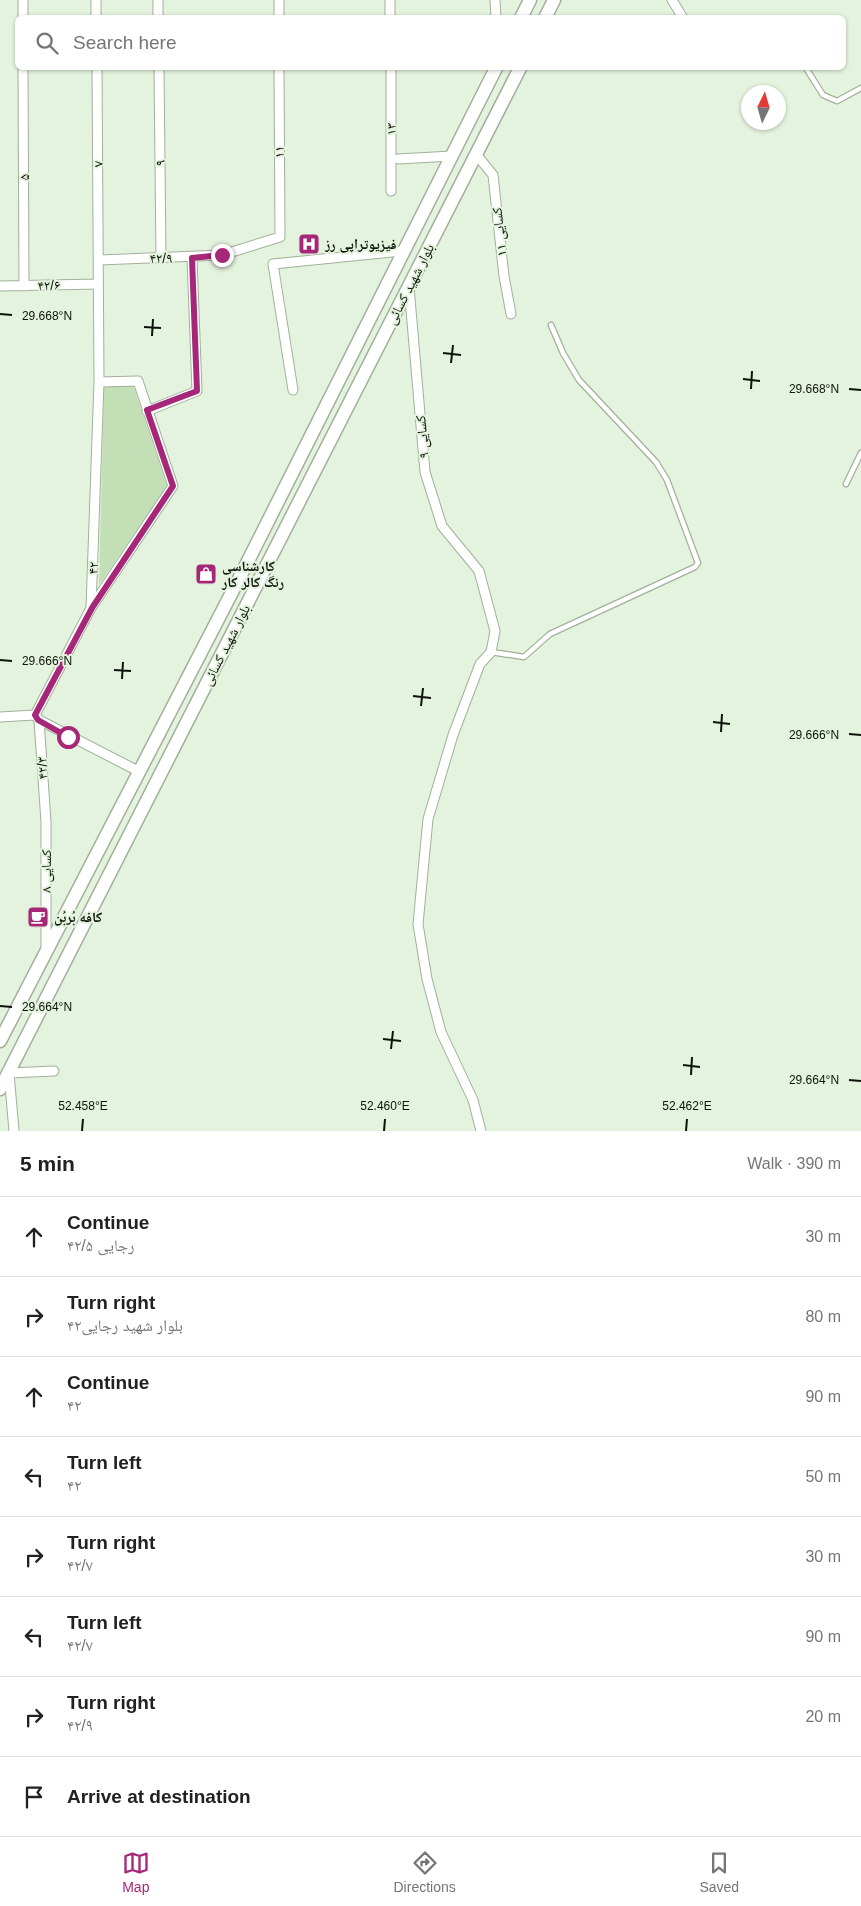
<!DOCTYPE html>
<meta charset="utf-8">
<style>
:root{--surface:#fff;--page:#f2f2f2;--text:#202124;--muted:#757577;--line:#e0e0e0;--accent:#a62777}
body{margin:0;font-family:Arial,"Noto Naskh Arabic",sans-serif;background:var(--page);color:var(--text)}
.compass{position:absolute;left:741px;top:85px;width:45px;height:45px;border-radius:50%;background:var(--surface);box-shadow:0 1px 4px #0004;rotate:5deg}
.stop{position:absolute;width:15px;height:15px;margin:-11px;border:4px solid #a62777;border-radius:50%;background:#fff}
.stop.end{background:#a62777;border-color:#fff;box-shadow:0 1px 5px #0008}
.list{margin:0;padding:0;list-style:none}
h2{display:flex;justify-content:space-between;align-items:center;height:65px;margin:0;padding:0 20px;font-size:21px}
h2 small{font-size:16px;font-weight:400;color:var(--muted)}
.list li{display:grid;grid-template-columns:32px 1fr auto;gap:15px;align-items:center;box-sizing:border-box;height:80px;padding:0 20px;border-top:1px solid var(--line)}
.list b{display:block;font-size:19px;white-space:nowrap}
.list p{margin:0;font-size:16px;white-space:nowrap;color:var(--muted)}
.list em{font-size:16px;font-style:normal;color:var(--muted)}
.icon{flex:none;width:28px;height:28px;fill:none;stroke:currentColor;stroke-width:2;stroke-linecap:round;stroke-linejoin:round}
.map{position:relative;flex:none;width:861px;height:1131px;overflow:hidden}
.search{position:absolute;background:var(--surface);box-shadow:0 1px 4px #0004;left:15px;right:15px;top:15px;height:55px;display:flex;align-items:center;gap:12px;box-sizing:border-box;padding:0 18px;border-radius:8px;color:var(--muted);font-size:19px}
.sheet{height:705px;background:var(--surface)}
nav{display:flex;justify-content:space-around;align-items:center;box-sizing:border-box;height:70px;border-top:1px solid var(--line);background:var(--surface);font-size:14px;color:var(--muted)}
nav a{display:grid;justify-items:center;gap:2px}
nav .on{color:var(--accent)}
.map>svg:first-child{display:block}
</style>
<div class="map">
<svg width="861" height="1131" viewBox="0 0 861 1131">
<rect width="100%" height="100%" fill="#e4f3dd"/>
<path fill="#c3dfb6" d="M133 385 167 486 99 585 104 387Z"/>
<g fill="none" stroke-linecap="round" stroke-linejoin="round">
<g stroke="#a2b09b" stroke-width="7">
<path id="lane" d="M806 68 823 95 837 101 861 88
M846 484 861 453
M491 652 524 657 550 634 695 567 698 563 667 480 656 462 579 380 563 353 551 325"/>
</g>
<g stroke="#a2b09b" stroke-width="11">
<path id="street" d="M23 0V18
M96 0V18
M158 0V18
M279 0V18
M390 0V18
M495 0 496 18
M672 0 683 18
M23 68 24 286
M159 68 161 258
M391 68V191
M476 154 493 175 504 276 511 314
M398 159 452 156
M100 260 222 255 280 237 279 68
M0 286 98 284
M409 287 425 472 442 526 479 571 495 631 491 652 480 664 453 735 428 819 418 924 427 979 441 1032 473 1100 481 1131
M293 390 273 264 402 251
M147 411 197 391 192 258
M91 608 99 382 97 68
M35 715 39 720 46 822V948
M0 717 35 715 91 608 173 486 138 381 99 382
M39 720 138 771
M14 1131 9 1073 54 1071"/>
</g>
<g stroke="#a2b09b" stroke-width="15">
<path id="secondary" d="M521 18 530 0
M545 18 554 0
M0 1041 244 569 496 68
M0 1089 520 68"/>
</g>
<use href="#lane" stroke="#fff" stroke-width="4.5"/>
<use href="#street" stroke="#fff" stroke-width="9"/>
<use href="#secondary" stroke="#fff" stroke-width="12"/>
</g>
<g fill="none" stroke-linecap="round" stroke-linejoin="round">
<path stroke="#a62777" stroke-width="6" d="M68 737 38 720 35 715 92 608 173 486 147 410 197 391 192 258 222 255"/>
</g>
<path fill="none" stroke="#0d120a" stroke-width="2" d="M0 314 12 315M144 327 161 328M152 336 153 319M443 353 461 355M451 363 453 345M743 379 760 381M751 389 752 371M849 389 861 390M0 660 12 661M114 670 131 671M122 679 123 662M413 696 431 698M421 706 423 688M713 722 730 724M721 732 722 714M849 734 861 735M0 1006 12 1007M383 1039 401 1041M391 1049 393 1031M683 1065 700 1067M691 1075 692 1057M849 1080 861 1081M82 1131 83 1119M384 1131 385 1119M686 1131 687 1119"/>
<defs>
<g id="hospital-square" transform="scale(1.125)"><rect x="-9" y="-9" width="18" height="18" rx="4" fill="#a62777" stroke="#e4f3dd"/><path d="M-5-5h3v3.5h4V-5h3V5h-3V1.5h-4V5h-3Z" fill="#fff"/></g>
<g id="shop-square" transform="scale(1.125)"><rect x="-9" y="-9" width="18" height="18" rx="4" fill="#a62777" stroke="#e4f3dd"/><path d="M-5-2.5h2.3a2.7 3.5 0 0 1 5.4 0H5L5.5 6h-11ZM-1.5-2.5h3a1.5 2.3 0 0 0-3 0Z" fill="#fff"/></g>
<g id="cafe-square" transform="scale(1.125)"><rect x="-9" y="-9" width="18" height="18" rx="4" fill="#a62777" stroke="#e4f3dd"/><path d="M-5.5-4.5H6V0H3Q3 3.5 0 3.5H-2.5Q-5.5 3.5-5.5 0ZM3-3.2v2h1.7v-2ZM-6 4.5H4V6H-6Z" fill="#fff"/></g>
</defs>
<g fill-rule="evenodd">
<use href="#hospital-square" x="309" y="244"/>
<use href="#shop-square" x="206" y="574"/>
<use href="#cafe-square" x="38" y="917"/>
</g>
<g text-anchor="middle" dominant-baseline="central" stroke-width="4" stroke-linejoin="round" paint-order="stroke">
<g font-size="14" fill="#0d120a" stroke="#e4f3dd">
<text transform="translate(391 129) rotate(-91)">۱۳</text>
<text transform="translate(279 152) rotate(-90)">۱۱</text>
<text transform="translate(160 163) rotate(-91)">۹</text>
<text transform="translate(98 164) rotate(-91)">۷</text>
<text transform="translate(24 177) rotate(-90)">۵</text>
<text transform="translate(499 232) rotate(-96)">۱۱ کسایی</text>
<text transform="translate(161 258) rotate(-1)">۴۲/۹</text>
<text transform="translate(410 284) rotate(-63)">بلوار شهید کسائی</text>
<text transform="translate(49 285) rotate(-2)">۴۲/۶</text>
<text transform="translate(422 437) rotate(-95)">۹ کسایی</text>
<text transform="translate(93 568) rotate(-88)">۴۲</text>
<text transform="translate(226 645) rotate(-63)">بلوار شهید کسائی</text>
<text transform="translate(42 768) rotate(-94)">۴۲/۳</text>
<text transform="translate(46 871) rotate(-90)">۸ کسایی</text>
</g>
<g font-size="14" font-weight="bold" fill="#0d120a" stroke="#e4f3dd" text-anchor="start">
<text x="325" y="244">فیزیوتراپی رز</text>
<text x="222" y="566">کارشناسی<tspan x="222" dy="16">رنگ کالر کار</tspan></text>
<text x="54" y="917">کافه بُربُن</text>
</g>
</g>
<g font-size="12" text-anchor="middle" fill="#0d120a" stroke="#e4f3dd" stroke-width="4" stroke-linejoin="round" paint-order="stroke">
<text x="47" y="320">29.668°N</text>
<text x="814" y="393">29.668°N</text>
<text x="47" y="665">29.666°N</text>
<text x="814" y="739">29.666°N</text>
<text x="47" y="1011">29.664°N</text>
<text x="814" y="1084">29.664°N</text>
<text x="83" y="1110">52.458°E</text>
<text x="385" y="1110">52.460°E</text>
<text x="687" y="1110">52.462°E</text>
</g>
</svg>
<svg class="compass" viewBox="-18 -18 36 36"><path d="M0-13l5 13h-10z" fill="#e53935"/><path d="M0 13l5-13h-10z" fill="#757577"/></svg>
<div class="stop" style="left:68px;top:737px"></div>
<div class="stop end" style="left:222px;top:255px"></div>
<div class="search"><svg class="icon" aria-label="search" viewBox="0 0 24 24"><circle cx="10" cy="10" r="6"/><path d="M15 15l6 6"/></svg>Search here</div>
</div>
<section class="sheet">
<h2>5 min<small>Walk · 390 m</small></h2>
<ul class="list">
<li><svg class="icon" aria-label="ahead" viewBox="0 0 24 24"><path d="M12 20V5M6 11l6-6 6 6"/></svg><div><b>Continue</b><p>۴۲/۵ رجایی</p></div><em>30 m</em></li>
<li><svg class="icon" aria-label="right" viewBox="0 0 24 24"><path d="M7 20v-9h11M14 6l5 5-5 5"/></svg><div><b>Turn right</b><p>بلوار شهید رجایی۴۲</p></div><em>80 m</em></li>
<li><svg class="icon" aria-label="ahead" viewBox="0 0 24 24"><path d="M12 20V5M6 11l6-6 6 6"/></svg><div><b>Continue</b><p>۴۲</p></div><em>90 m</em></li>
<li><svg class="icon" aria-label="left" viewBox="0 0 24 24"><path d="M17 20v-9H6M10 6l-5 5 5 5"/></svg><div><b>Turn left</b><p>۴۲</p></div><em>50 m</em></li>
<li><svg class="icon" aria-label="right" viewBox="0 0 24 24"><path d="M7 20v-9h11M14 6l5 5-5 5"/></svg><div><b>Turn right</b><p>۴۲/۷</p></div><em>30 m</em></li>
<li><svg class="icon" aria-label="left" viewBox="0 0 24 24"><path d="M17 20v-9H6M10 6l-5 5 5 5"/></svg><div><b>Turn left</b><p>۴۲/۷</p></div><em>90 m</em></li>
<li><svg class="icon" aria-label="right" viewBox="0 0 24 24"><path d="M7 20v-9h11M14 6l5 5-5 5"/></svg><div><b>Turn right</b><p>۴۲/۹</p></div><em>20 m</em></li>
<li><svg class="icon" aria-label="arrive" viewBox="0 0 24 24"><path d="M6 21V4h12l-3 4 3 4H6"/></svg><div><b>Arrive at destination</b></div></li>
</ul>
</section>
<nav>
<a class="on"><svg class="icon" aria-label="map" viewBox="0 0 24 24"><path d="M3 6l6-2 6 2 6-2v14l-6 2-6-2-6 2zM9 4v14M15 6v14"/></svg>Map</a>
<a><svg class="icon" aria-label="directions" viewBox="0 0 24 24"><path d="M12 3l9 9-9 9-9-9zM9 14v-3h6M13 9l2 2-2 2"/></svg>Directions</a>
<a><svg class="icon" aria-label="saved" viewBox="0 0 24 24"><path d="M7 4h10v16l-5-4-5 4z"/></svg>Saved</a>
</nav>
